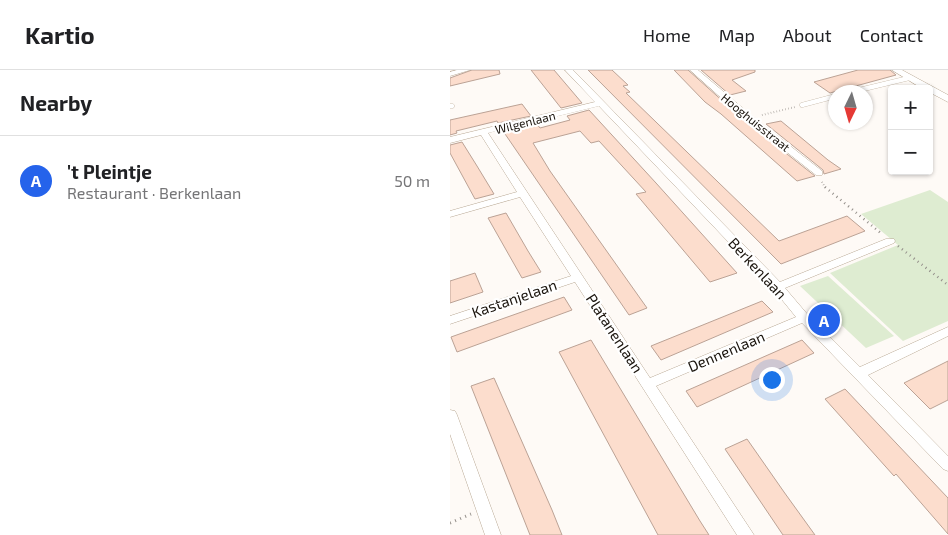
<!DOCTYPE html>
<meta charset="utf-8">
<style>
:root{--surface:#fff;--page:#f6f6f6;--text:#202124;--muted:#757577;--line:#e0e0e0;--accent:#2563eb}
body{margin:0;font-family:"Exo 2",sans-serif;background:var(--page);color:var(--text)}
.controls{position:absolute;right:15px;top:15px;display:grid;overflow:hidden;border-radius:5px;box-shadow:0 1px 4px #0004}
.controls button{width:45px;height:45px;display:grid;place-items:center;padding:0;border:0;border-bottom:1px solid var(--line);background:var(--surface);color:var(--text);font:25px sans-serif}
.compass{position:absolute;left:378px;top:15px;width:45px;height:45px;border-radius:50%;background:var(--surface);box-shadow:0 1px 4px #0004;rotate:185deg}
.you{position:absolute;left:321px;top:309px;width:18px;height:18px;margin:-12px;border:4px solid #fff;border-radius:50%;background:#1a73e8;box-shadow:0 0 0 8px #1a73e833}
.badge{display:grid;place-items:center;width:32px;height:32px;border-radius:50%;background:var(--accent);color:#fff;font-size:16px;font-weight:700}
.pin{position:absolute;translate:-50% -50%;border:2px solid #fff;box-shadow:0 1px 5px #0006}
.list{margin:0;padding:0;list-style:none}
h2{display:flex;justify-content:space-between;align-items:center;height:65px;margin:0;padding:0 20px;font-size:21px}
h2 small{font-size:16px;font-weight:400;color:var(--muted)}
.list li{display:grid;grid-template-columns:32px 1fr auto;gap:15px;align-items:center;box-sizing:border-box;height:90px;padding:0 20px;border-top:1px solid var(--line)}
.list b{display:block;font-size:19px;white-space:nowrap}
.list p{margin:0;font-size:16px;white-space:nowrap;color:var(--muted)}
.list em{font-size:16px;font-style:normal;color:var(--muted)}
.map{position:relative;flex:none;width:498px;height:465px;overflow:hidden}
header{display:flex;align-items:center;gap:30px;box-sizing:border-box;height:70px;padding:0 25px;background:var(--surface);border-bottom:1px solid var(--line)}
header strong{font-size:24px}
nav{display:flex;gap:28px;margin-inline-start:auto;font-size:18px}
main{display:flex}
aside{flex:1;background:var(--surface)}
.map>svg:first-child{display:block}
</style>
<header>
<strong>Kartio</strong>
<nav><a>Home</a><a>Map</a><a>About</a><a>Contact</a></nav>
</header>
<main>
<aside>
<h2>Nearby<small></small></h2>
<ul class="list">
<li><span class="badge">A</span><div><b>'t Pleintje</b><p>Restaurant · Berkenlaan</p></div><em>50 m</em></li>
</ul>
</aside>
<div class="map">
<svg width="498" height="465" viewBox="0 0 498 465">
<rect width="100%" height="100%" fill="#fefaf6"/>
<path fill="#deecd1" d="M480 120 498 132V251L453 271 380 203 448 175 411 144Z
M378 206 444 266 416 278 350 216Z"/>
<path fill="#fcddcd" stroke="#bba295" d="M22 0H49L50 4 0 16V8Z
M81 0H104L132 33 111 38Z
M138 0H162L178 15 173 16 180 22 176 23 329 171 397 146 415 161 331 194Z
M224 0H238L295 51 365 106 347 111 271 44 255 32Z
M251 0H305V2L282 10 296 21 280 25Z
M408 0H440L446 5 380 23 364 12Z
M72 34 81 46 48 53 47 51 6 61 7 63 0 65V50Z
M139 40 206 113 287 203 260 212 186 124 196 122 149 71 141 73 130 61 83 73 100 101 197 238 179 245 53 61 86 53 90 58 120 50 117 46Z
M331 51 378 90 391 99 374 104 373 100 316 54Z
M12 72 27 96 44 124 25 129 0 83V75Z
M56 143 78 181 91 202 72 208 38 148Z
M25 203 33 222 0 233V211Z
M114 227 122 240 7 282 1 267Z
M312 231 323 242 211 290 201 276Z
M141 270 250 451 259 465H208L109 282Z
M352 270 364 283 247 337 236 321Z
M498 291V330L480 339 454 313Z
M44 308 102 440 112 465H80L21 316Z
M395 319 498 428V464L446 404 444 406 375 329Z
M297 369 334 422 365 465H333L275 379Z"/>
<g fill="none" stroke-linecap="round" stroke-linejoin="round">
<g stroke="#b9a995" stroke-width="5">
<path id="service" d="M401 22 459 8
M352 35 386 26
M0 36H2"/>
</g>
<g stroke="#b9a995" stroke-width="1">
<path id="minor" d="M7 0H20L0 6V2Z
M115 0H123L330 212 436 169H444L445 171 444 173 335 218 358 245 410 297 498 257V266L418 305 498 386V401L493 399 352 253 206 316 304 465H287L125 212 0 254V246L121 206 70 127 0 147V141L67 122 31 65 0 73V67L145 32ZM149 36 324 220 346 247 200 308 38 63Z
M240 0H248L302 46 372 101V105H366L296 50Z
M0 340 5 341 7 345 51 465H35L0 364Z"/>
</g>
<g stroke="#b9a995" stroke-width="1">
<path id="tertiary" d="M442 0H452L498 25V32L479 22V19H473Z"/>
</g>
<path stroke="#948f8a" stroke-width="2" stroke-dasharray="0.5 2.5" stroke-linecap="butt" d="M312 45 345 37
M372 112 376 119"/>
<path stroke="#948f8a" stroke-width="2.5" stroke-dasharray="1 4" stroke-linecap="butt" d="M375 117 432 164
M448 176 498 215"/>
<path stroke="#948f8a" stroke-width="3" stroke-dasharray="1 4.5" stroke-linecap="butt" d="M0 453 21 444"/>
<use href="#service" stroke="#fff" stroke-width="4.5"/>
<use href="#minor" fill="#fff" fill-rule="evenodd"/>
<use href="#tertiary" fill="#fff" fill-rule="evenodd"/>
</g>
<g text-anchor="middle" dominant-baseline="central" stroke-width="4.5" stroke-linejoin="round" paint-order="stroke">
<g font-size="12" fill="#1a140d" stroke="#fff">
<text transform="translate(75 52) rotate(-14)">Wilgenlaan</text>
<text transform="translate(306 52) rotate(39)">Hooghuisstraat</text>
</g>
<g font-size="15" fill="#1a140d" stroke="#fff">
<text transform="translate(308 198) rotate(47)">Berkenlaan</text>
<text transform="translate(64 228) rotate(-19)">Kastanjelaan</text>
<text transform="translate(165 263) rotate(57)">Platanenlaan</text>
<text transform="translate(276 281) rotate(-23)">Dennenlaan</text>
</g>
</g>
</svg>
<div class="controls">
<button>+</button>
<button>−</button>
</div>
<svg class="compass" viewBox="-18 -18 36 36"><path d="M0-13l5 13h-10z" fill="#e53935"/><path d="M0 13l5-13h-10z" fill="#757577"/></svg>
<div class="you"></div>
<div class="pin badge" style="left:374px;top:250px">A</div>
</div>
</main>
